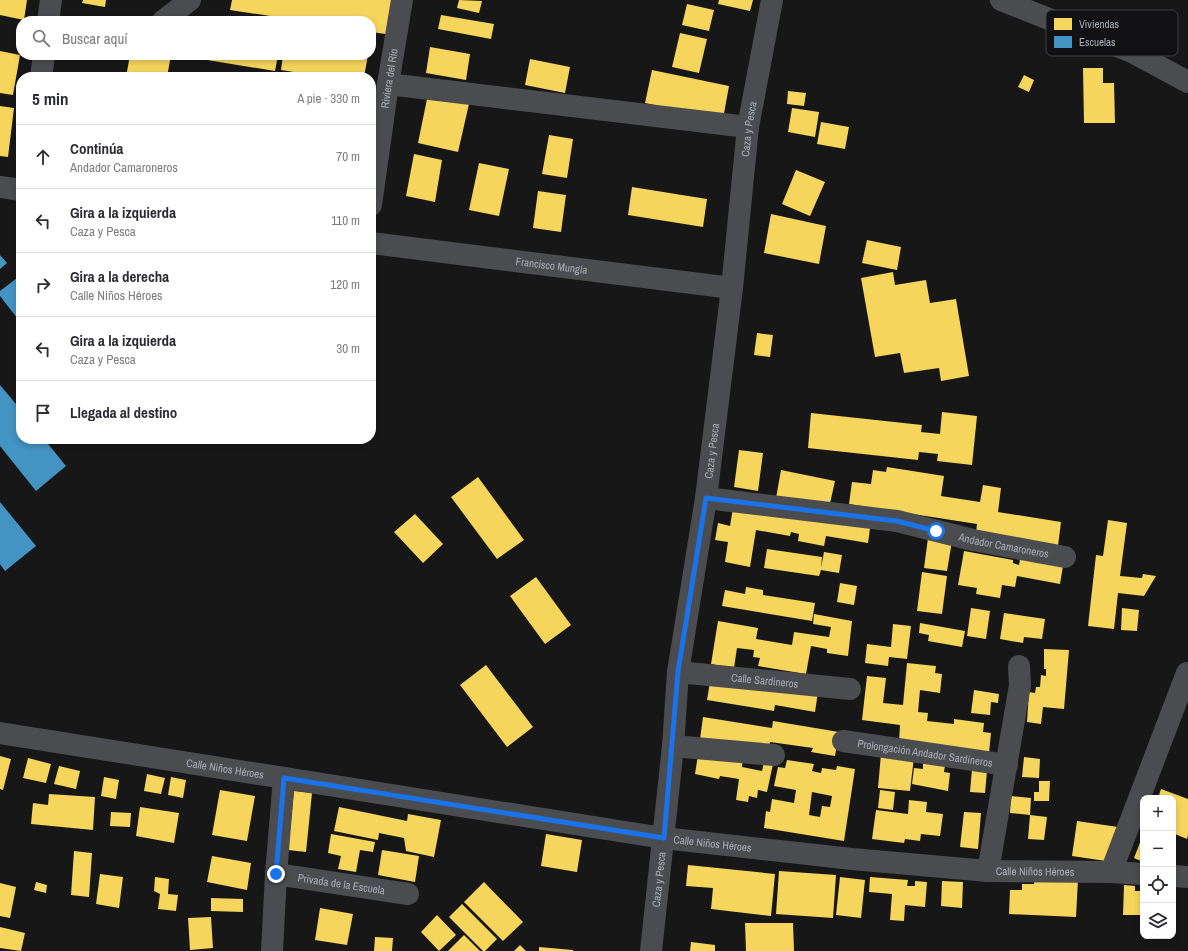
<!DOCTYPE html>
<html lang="es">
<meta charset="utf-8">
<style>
:root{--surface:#fff;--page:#f7f7f7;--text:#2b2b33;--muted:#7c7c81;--line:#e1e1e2}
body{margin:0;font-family:"Archivo Narrow",sans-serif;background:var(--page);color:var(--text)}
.controls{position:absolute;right:12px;bottom:12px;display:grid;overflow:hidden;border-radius:8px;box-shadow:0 2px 6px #0003}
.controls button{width:36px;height:36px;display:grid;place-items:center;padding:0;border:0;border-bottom:1px solid var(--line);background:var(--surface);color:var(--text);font:20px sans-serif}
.stop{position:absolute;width:12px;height:12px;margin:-9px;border:3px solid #1a73e8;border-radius:50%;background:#fff}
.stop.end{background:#1a73e8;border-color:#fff;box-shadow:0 1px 4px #0008}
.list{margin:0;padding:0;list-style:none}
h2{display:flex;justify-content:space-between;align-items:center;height:52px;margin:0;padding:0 16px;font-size:17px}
h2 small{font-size:13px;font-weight:400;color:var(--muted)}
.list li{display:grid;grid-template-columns:26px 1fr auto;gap:12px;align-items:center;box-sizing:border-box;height:64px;padding:0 16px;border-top:1px solid var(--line)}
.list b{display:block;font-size:15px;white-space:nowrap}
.list p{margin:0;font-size:13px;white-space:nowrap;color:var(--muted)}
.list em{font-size:13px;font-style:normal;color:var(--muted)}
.icon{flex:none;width:22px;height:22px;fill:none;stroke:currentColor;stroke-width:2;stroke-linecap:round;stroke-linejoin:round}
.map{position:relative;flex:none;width:1188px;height:951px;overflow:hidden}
.search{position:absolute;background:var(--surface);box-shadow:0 2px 6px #0003;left:16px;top:16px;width:360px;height:44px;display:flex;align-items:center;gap:10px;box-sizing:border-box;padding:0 14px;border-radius:16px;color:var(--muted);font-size:15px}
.panel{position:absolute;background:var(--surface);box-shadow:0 2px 6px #0003;left:16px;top:72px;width:360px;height:372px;border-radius:16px}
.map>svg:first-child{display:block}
</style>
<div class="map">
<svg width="1188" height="951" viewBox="0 0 1188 951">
<rect width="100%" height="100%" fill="#171717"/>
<path fill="#f6d55c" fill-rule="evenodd" d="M0 0H27L24 20 0 15Z
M83 0H106L105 7 82 3Z
M232 0H398L393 35 371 32V21H303L230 10Z
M459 0 482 1 479 13 457 8Z
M719 0H753L750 11 718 4Z
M687 4 714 10 709 31 682 25Z
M441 15 494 24 491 39 438 29Z
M680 33 707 39 699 73 672 67Z
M430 47 470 54 466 80 426 73Z
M0 51 20 55 13 95 0 93Z
M130 55H171L167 77H126Z
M202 55H278L275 71 201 59Z
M283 55H368L364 77H326L281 70Z
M530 59 570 67 565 93 525 85Z
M1083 68H1103V83H1114L1115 123H1084Z
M652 70 729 86 723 119 645 103Z
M1024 75 1034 80 1029 92 1018 87Z
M788 91 806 93 804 106 787 104Z
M428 94 469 104 458 152 418 143Z
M0 106 14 108 8 157 0 156Z
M792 108 819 112 815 137 788 132Z
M821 122 849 127 845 149 817 144Z
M549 135 573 139 567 178 542 174Z
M414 154 442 160 435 202 406 196Z
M479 163 509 169 499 216 469 210Z
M796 170 825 182 810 216 782 204Z
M632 187 707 199 703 227 628 215Z
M538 191 566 195 561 232 533 228Z
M771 214 826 226 819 264 764 253Z
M867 240 901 247 897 270 862 263Z
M893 272 895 285 926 280 930 303 956 299 969 376 941 381 939 368 904 373 900 353 875 357 861 278Z
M757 333 773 335 770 357 754 355Z
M942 412 977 416 972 465 937 461 938 454 919 452 918 460 808 448 811 413 922 425 921 432 940 434Z
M739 450 763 453 758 491 734 487Z
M887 467 944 476 941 496 980 502 983 485 1001 488 998 512 1061 522 1058 546 976 533 977 524 849 504 852 482 871 484 873 470 886 472Z
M781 470 835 481 829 508 776 498Z
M478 477 524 540 497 559 451 497Z
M734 502 871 521 868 543 826 536 824 546 798 541 799 534 791 532 790 536 756 530 750 567 725 562 728 542 715 540 718 523 730 526Z
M415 514 443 544 423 563 394 532Z
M1108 520 1127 523 1120 576 1142 578 1143 574 1156 576 1144 596 1118 593 1114 629 1088 626 1096 555 1103 556Z
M928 538 952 541 947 571 924 568Z
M767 549 822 557 821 568 824 552 842 555 839 573 821 570 819 576 764 568Z
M964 551 1013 560V563L1019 565 1021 553 1063 566 1060 584 1017 576 1015 587 1002 585 1000 598 976 594 977 588 958 585Z
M922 572 947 576 942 614 917 611Z
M536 577 571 625 545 644 510 596Z
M840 583 857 586 854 605 837 602Z
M746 587 763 590V595L815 603 812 621 722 606 725 590 745 594Z
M971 608 990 611 986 639 967 636Z
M1122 608 1139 610 1137 631 1121 630Z
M1004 613 1045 619 1042 639 1024 637 1023 643 1000 639Z
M814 614 852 621 848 656 827 653V649L811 646 806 674 758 666 760 658 753 657 754 650 737 648 734 668 711 664 718 621 758 628 756 639 792 645 794 632 829 637 831 627 813 624Z
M920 623 965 631 962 647 928 641 929 635 919 633Z
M893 624 911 626 907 659 889 657 888 666 865 663 867 644 891 647Z
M1044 649 1069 650 1064 709 1043 707 1041 724 1027 722 1029 692 1035 693 1036 687H1040L1041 675 1046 676V669H1044Z
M907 663 936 666 935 673 942 674 940 693 920 690 918 712 928 713 927 721 954 724V719L984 723 983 732 991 733 989 753 899 742 900 725 862 720 867 676 886 678 883 703 903 705Z
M486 665 533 727 507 747 460 685Z
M710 682 818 692 815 712 775 705 774 711 707 700Z
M974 690 999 694 998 703 991 702 990 715 971 713Z
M703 717 772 728 773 721 839 732 835 756 811 752 813 748 770 742 769 750 700 739Z
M881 754 914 757 910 791 878 788Z
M698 755 743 758 742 767 762 771 764 762 773 764 767 792 758 790 757 798 749 796 748 802 736 800 739 779 720 776 719 779 695 774Z
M0 756 11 759 3 790 0 789Z
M1024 757 1040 759 1039 778 1022 777Z
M28 758 51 764 46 783 23 778Z
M787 760 814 764 812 771 816 772 821 773 822 768 836 770 837 766 855 769 844 841 764 828 766 811 770 812 772 799 794 803 796 790 774 786 778 767 785 768ZM812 792 832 796 830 807 822 806 820 817 809 815Z
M923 763 945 765 944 772 950 773 948 791 912 784 914 768 923 769Z
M59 766 80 771 76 789 54 784Z
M972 769 987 771 985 793 970 792Z
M147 774 165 778 161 794 144 791Z
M104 777 119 780 116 799 101 796Z
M171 777 186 780 183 798 168 795Z
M1039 781H1050L1049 801H1034V792H1039Z
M1161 789 1188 799V835L1187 839 1175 834 1173 840V798H1158Z
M220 790 255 796 247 841 212 835Z
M880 790 895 792 893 810 878 808Z
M294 791 312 793 306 852 288 850Z
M49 794 95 797 93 830 31 824 33 803 48 805Z
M1011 796 1031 798 1030 815 1010 813Z
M909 800 927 802 926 812 943 814 940 836 921 834 920 841 905 839 904 843 872 839 876 810 908 814Z
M140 807 179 813 174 843 136 836Z
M339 807 407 821 408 814 441 820 434 857 406 851 404 838 379 833 378 840 334 831Z
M111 812 131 813 130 827 110 826Z
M964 812 981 813 978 849 960 847Z
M1030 815 1047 817 1044 840 1028 839Z
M1077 821 1118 827 1113 862 1072 856Z
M331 834 375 842 373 852 360 850 356 872 338 869 341 856 328 853Z
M546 834 582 840 577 872 541 866Z
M1143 835V862L1134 858Z
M382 850 419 856 415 882 378 875Z
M74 851 92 853 89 897 71 895Z
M212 856 251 863 247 890 207 882Z
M688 865 775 874 771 916 711 909 713 888 686 886Z
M779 871 836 875 833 918 776 914Z
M100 874 123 877 119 908 96 904Z
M155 877 169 879 168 894 178 895 176 911 158 909 160 894 154 891Z
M840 877 865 880 861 918 836 915Z
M870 877 908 880 907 886H915V881L927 882 925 907 905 905 904 921 890 920 892 894 869 892Z
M1035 878 1078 879 1076 917 1009 914 1010 890H1022V884H1034Z
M942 881 963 882 962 908 941 906Z
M36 882 47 885 46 893 34 890Z
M484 882 523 922 503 941 464 902Z
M0 883 16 887 10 918 0 916Z
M1124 885 1135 886V891H1143V915H1123Z
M211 898 243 899V912L211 911Z
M462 904 497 939 485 951H483L449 917Z
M320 908 353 914 347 945 315 940Z
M437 915 456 935 439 951 421 932Z
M211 917 213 948 190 950 188 918Z
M745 923H793L794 951H746Z
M0 927 25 933 21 951 0 948Z
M464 935 480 951H448Z
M375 937 393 938 392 951H374Z
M691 942 715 945V951H690Z
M520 945 526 951H514Z
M539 947 573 950V951H539Z"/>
<path fill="#4393c3" d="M0 255 7 263 0 269Z
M21 275V323L0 296V291Z
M0 385 21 410V439H44L66 466 36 491 0 446Z
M0 502 36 546 5 571 0 564Z"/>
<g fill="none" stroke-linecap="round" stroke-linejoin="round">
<g stroke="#4b4c50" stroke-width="22">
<path d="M1001 0 1132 52 1188 82"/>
<path d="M48 21 51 0"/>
<path d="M163 21 190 0"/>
<path d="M41 77 44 55"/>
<path d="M388 84 748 127"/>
<path d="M0 187 21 190"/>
<path id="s1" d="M371 205 388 84 402 0"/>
<path id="s2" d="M371 243 732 288"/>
<path id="s3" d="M706 498 897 521 973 540 1065 557"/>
<path id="s4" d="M678 672 850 689"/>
<path id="s5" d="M0 733 663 838 852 859 988 871 1111 872 1143 874"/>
<path id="s6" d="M843 741 1007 765"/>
<path d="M673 746 774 755"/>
<path d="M988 871 1020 685 1019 666"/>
<path d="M1111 872 1187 673"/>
<path id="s7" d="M276 874 408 894"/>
<path d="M1173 876 1188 877"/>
<path d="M272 951 276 874 284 778"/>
<path id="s8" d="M651 951 673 746 678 672 706 498 732 288 748 127 772 0"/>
</g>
</g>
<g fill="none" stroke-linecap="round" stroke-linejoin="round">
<path stroke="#1a73e8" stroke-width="5" d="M276 874 284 778 664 838 678 672 706 498 897 521 936 531"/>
</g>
<g text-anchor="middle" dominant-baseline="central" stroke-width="4" stroke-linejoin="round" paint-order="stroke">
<g font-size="11" fill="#a8adb8" stroke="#111113">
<text stroke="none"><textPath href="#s1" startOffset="128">Riviera del Río</textPath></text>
<text stroke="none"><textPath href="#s8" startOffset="828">Caza y Pesca</textPath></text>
<text stroke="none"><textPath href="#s2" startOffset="182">Francisco Mungía</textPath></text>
<text stroke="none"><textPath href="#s8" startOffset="504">Caza y Pesca</textPath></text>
<text stroke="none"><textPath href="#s3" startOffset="302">Andador Camaroneros</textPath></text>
<text stroke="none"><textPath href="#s4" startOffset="87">Calle Sardineros</textPath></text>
<text stroke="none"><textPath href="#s6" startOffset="83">Prolongación Andador Sardineros</textPath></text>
<text stroke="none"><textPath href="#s5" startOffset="228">Calle Niños Héroes</textPath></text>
<text stroke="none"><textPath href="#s5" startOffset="721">Calle Niños Héroes</textPath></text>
<text stroke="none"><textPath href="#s5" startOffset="1045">Calle Niños Héroes</textPath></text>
<text stroke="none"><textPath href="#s8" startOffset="72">Caza y Pesca</textPath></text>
<text stroke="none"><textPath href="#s7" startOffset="66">Privada de la Escuela</textPath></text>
</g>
</g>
<rect x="1046" y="10" width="132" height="46" rx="6" fill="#111113" stroke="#3e4045" stroke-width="1"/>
<rect x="1054" y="18" width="18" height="12" fill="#f6d55c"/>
<rect x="1054" y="36" width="18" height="12" fill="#4393c3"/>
<g font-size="11" fill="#a8adb8">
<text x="1079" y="28">Viviendas</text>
<text x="1079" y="46">Escuelas</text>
</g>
</svg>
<div class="controls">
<button>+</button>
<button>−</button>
<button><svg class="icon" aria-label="locate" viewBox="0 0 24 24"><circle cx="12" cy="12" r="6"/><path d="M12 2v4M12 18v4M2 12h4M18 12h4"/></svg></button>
<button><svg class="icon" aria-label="layers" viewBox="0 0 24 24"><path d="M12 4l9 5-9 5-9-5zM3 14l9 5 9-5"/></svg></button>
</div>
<div class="stop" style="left:936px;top:531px"></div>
<div class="stop end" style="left:276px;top:874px"></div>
<div class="search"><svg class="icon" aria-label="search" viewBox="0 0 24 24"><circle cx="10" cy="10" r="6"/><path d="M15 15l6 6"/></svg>Buscar aquí</div>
<section class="panel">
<h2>5 min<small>A pie · 330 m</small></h2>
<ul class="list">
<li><svg class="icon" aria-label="ahead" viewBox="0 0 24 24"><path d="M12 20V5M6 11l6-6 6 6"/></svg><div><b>Continúa</b><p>Andador Camaroneros</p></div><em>70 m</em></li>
<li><svg class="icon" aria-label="left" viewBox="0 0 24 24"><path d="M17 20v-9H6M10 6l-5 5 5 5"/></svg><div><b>Gira a la izquierda</b><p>Caza y Pesca</p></div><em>110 m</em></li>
<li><svg class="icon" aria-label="right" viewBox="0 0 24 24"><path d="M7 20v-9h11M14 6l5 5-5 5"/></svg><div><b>Gira a la derecha</b><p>Calle Niños Héroes</p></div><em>120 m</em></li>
<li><svg class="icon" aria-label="left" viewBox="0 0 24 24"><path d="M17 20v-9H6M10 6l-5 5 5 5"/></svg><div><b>Gira a la izquierda</b><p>Caza y Pesca</p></div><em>30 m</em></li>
<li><svg class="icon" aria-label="arrive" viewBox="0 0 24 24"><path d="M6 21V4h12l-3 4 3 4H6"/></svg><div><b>Llegada al destino</b></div></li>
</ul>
</section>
</div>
